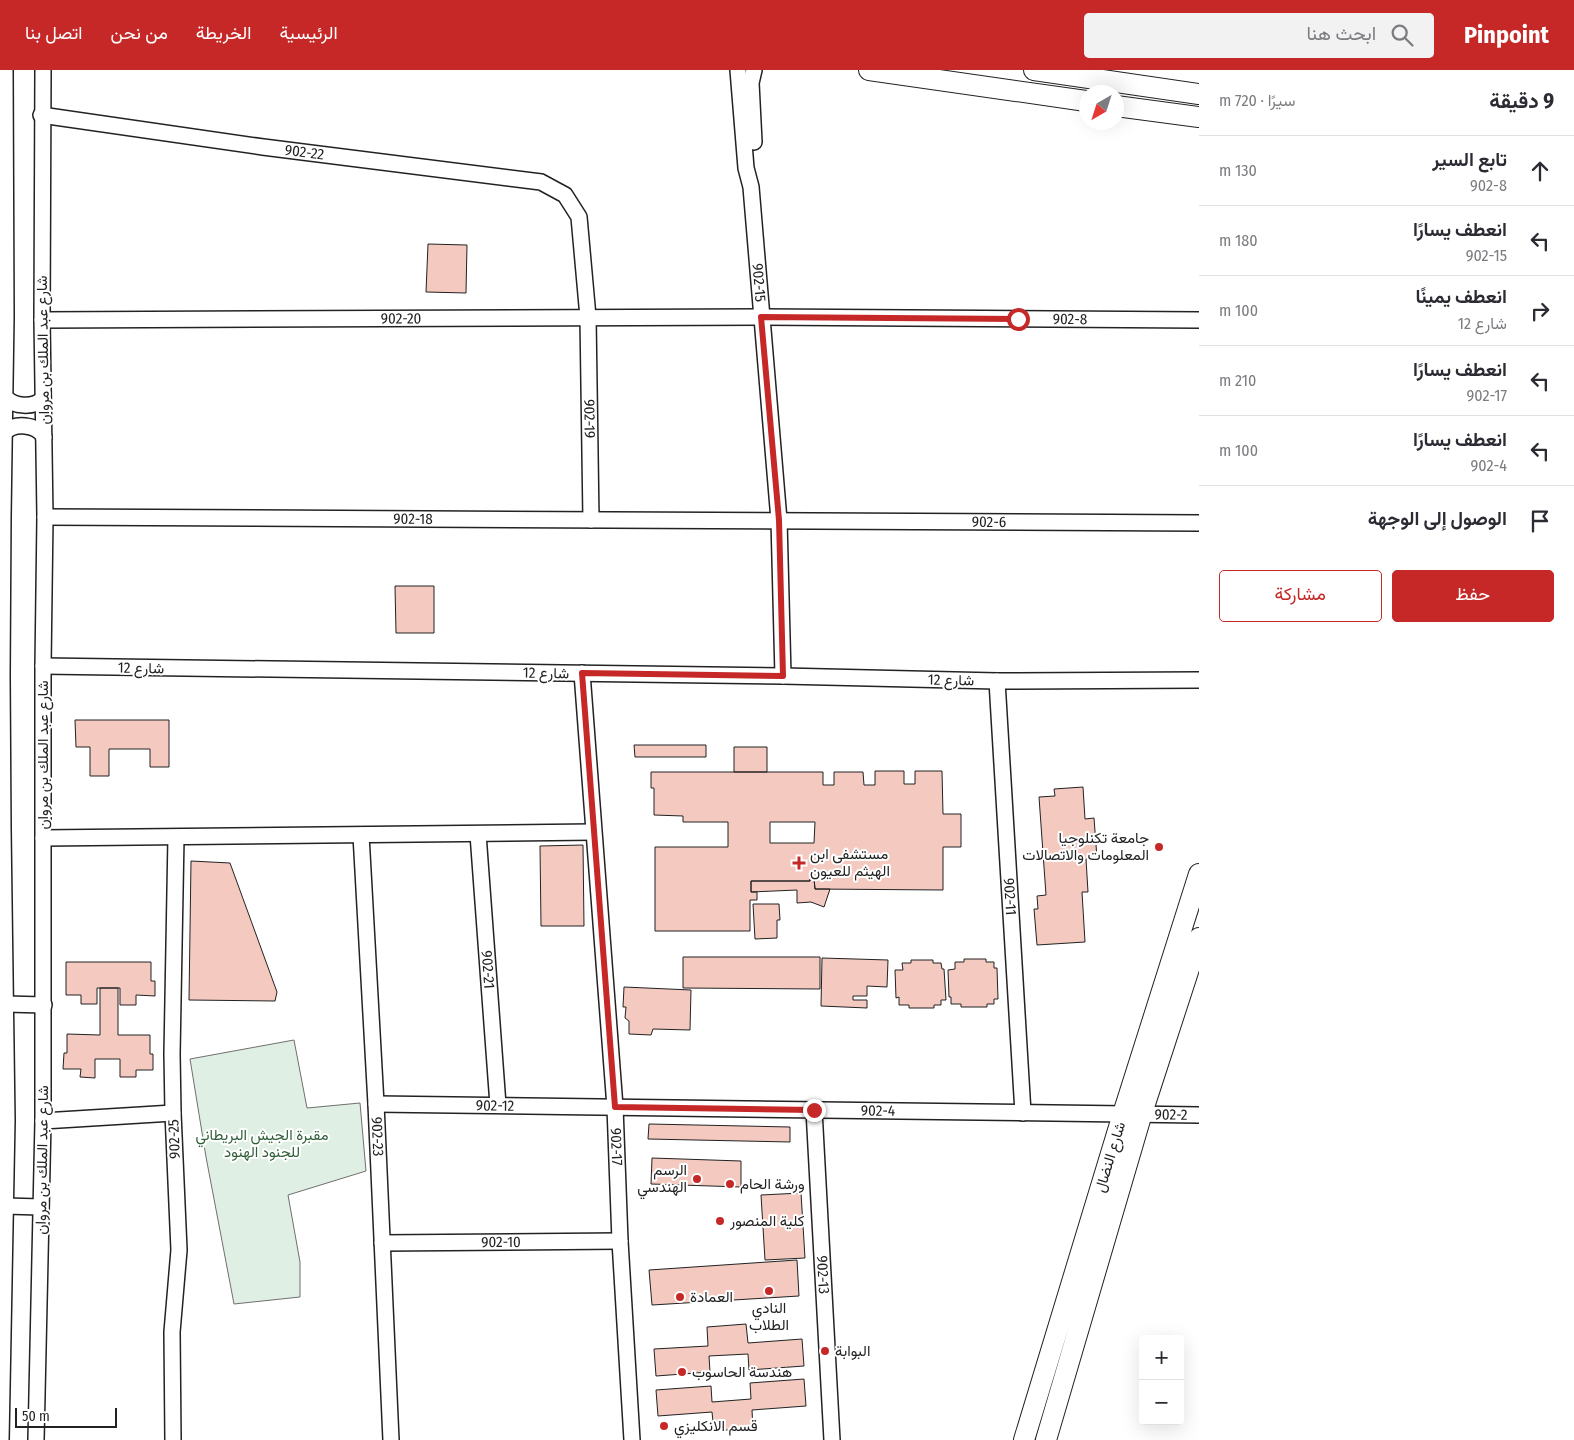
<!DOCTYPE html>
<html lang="ar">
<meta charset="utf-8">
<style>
:root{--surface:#fff;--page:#f2f2f3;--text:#2b2b33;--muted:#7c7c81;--line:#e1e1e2;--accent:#c62828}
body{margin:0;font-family:"Fira Sans Condensed",Vazirmatn,sans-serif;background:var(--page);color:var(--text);direction:rtl}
.controls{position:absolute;right:15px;bottom:15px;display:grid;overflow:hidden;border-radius:5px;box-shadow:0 5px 20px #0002}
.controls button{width:45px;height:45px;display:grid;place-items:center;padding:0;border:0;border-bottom:1px solid var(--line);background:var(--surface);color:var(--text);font:25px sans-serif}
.compass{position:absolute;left:1079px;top:15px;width:45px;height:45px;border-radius:50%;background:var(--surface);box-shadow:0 5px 20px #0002;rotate:219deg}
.scale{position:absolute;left:15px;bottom:12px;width:102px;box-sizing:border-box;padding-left:5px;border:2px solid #222;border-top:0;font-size:14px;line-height:18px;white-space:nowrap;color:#222;-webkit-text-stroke:4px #fff;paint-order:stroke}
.stop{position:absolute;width:15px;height:15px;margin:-11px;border:4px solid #c62828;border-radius:50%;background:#fff}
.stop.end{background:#c62828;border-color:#fff;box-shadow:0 1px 5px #0008}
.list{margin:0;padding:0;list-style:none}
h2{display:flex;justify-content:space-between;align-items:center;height:65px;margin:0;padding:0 20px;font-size:21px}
h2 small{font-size:16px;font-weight:400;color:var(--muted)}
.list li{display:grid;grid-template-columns:32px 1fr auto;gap:15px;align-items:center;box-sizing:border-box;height:70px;padding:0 20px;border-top:1px solid var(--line)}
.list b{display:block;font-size:19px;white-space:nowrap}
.list p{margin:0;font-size:16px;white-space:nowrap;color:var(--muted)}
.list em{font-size:16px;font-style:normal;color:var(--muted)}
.actions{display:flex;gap:10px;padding:15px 20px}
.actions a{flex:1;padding:11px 0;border:1px solid var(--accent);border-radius:5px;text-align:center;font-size:18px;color:var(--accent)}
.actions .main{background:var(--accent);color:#fff}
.icon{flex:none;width:28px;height:28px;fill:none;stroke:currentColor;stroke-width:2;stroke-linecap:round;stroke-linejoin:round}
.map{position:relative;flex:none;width:1199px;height:1370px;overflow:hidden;direction:ltr}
header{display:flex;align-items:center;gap:30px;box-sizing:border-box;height:70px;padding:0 25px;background:var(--accent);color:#fff}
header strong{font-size:24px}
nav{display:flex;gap:28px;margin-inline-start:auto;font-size:18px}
.search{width:350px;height:45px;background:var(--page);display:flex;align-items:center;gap:12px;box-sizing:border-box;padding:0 18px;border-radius:5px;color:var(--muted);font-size:19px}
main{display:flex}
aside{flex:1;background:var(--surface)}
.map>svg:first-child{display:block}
</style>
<header>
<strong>Pinpoint</strong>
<div class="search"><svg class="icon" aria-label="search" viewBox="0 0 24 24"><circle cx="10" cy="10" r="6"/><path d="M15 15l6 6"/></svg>ابحث هنا</div>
<nav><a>الرئيسية</a><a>الخريطة</a><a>من نحن</a><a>اتصل بنا</a></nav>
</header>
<main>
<aside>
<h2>9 دقيقة<small>سيرًا · 720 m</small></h2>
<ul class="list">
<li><svg class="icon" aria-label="ahead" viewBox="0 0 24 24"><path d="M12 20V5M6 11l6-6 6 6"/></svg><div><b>تابع السير</b><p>902-8</p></div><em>130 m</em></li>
<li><svg class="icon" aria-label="left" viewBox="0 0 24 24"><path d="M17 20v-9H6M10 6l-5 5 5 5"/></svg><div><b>انعطف يسارًا</b><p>902-15</p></div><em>180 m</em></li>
<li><svg class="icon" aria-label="right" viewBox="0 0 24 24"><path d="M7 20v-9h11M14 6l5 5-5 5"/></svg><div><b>انعطف يمينًا</b><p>شارع 12</p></div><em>100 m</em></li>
<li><svg class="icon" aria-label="left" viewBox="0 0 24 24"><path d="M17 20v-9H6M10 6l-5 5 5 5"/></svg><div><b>انعطف يسارًا</b><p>902-17</p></div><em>210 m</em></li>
<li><svg class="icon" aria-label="left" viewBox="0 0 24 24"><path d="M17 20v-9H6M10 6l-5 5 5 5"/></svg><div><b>انعطف يسارًا</b><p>902-4</p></div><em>100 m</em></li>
<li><svg class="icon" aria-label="arrive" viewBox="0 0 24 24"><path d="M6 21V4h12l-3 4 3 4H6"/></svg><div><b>الوصول إلى الوجهة</b></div></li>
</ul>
<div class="actions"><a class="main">حفظ</a><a>مشاركة</a></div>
</aside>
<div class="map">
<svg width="1199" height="1370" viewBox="0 0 1199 1370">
<rect width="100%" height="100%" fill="#fff"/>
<path fill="#e0efe3" stroke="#6f6f6f" d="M294 970 307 1038 360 1033 366 1101 288 1125 300 1192V1227L234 1234 206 1087 190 989Z"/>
<path fill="#f3c9c0" stroke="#222" fill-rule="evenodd" d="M428 174 467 175 466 223 426 222Z
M395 516H434V563H396Z
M75 650H169V697H150V679H109V706H90V677H76Z
M634 675H706V687H635Z
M734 677H767V702H734Z
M875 701H904V714H915V701H942L943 744H961V777H943V820L815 819 814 809H810V811H751V822H757V830H750V861H655V777H728V752H683V746L654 745V718H651V702H823V715H834V702H863L864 715H875ZM770 752H815L814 773H770Z
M1083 717 1085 749 1094 748 1097 788 1086 789 1088 822H1082L1085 872 1037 875 1034 839H1038L1037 826 1046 825 1039 727 1055 726 1054 719Z
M583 775 584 856H541L540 776Z
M191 791 230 793 277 922 275 931 189 930Z
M810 809H814L815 819H830L824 837 811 832 797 833V820L751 822V811H810Z
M753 834H779L780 850H777V868L755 869Z
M683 887H820V919L683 918Z
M822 888 888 890 887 917 867 916V926H853V930H867V938L821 936Z
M964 889H986V892H994V898H997L998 929H994V934H987V937H961V934H951V927H949L948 900 955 899V892H964Z
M911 890H933V893H941L942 899H944L946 930H941V935H934V938H909V935H899V927L896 928 895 900H903L902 893H911Z
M66 892H151V911H155V926L136 925V935H120V918H97V934H81V925H66Z
M624 917 691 920 690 960 653 959 651 965 629 964V951L625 948 626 937H623Z
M100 918H118V965H150V984H153V1000H136V1007H120V989H95V1008L80 1007 81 999H63L64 983H67V964L100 965Z
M649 1054 790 1057V1072L648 1069Z
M652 1088 741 1091V1117L651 1114Z
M801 1123 805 1188 765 1190 761 1125Z
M797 1190 799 1226 652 1235 649 1200Z
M746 1254 748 1273 802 1269 804 1296 749 1300 748 1284 709 1286 710 1302 656 1306 654 1279 708 1276 707 1257Z
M804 1309 806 1336 752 1340 753 1358 714 1361 712 1342 658 1346 656 1320 711 1316 712 1332 751 1329 750 1313Z"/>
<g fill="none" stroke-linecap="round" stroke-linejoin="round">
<g stroke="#222" stroke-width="18">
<g id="minor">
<path id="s1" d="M738 0 746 98 751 117 779 450 783 606"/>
<path d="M754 0 751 13 754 72"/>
<path id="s2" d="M41 45 263 77 541 112 565 125 579 147 588 247 591 450"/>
<path id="s3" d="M42 250 761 247 1199 250"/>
<path d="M5 327C14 337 33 338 43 329"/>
<path d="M4 363C14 352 37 354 44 367"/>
<path id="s4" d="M45 447 1199 453"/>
<path d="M43 596 783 606 997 611 1199 610"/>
<path id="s5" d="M582 603 615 1037 620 1171 632 1370"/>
<path id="s6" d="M997 611 1023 1043"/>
<path id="s7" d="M478 764 498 1035"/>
<path id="s8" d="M361 765 376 1034 391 1370"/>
<path d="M43 768 593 762"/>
<path d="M6 934 44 935"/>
<path id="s9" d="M376 1034 1199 1045"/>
<path id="s10" d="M814 1040 832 1370"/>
<path d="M43 1051 173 1043"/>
<path d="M5 1136 41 1137"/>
<path id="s11" d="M382 1173 620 1171"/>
<path d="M1 1370 7 1050 3 759 2 605 3 446 6 247 5 0"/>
<path d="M36 1370 43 1051V596L45 447 42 250 43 0"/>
<path d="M173 1370 172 1262 179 1180 173 1043 172 984 176 767"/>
</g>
</g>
<g stroke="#222" stroke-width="22">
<path id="major" d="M869 0 1086 31
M1034 0 1199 24
M1116 36 1199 47
M1024 1370 1123 1044 1199 804
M1046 1370 1142 1043 1199 868"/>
</g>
<use href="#minor" stroke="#fff" stroke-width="15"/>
<use href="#major" stroke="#fff" stroke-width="20"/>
</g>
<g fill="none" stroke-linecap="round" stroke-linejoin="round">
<path stroke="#c62828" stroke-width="6" d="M814 1040 615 1037 582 603 783 606 779 450 761 247 1018 249"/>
</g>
<g fill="#c62828" stroke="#fff" stroke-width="2">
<circle cx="1159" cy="777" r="5"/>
<path d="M796.5 785.5h5v5h5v5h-5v5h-5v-5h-5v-5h5z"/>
<circle cx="697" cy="1109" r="5"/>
<circle cx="730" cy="1114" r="5"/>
<circle cx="720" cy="1151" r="5"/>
<circle cx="769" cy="1221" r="5"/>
<circle cx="680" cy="1227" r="5"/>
<circle cx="825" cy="1281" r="5"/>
<circle cx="682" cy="1302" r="5"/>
<circle cx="664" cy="1356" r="5"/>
</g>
<g text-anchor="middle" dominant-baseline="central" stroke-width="4" stroke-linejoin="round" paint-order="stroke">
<g font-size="15" fill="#222" stroke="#fff">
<text stroke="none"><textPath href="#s2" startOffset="266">902-22</textPath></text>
<text stroke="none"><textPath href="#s1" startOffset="214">902-15</textPath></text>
<text stroke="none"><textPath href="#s3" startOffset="359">902-20</textPath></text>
<text stroke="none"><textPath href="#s3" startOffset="1028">902-8</textPath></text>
<text transform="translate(43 280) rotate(-91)">شارع عبد الملك بن مروان</text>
<text stroke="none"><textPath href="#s2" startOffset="760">902-19</textPath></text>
<text stroke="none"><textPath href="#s4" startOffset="368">902-18</textPath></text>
<text stroke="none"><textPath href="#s4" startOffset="944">902-6</textPath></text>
<text transform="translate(141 598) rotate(1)">شارع 12</text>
<text transform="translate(546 603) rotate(1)">شارع 12</text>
<text transform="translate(951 610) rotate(1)">شارع 12</text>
<text transform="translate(43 685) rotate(-90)">شارع عبد الملك بن مروان</text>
<text stroke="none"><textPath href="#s6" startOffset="216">902-11</textPath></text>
<text stroke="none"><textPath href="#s7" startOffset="136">902-21</textPath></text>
<text stroke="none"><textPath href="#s9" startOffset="119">902-12</textPath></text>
<text stroke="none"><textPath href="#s9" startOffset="502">902-4</textPath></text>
<text stroke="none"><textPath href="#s9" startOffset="795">902-2</textPath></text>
<text stroke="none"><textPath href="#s8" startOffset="302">902-23</textPath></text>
<text transform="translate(174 1069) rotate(-92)">902-25</text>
<text stroke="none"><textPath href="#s5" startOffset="475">902-17</textPath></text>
<text transform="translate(1110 1087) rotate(-73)">شارع النضال</text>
<text transform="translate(42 1090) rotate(-89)">شارع عبد الملك بن مروان</text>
<text stroke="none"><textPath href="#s11" startOffset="119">902-10</textPath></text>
<text stroke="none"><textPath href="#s10" startOffset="165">902-13</textPath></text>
</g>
<g font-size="15" fill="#222" stroke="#fff" text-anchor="start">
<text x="1149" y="768" text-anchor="end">جامعة تكنلوجيا<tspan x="1149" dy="17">المعلومات والاتصالات</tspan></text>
<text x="810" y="784">مستشفى ابن<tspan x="810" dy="17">الهيثم للعيون</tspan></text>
<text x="687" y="1100" text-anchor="end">الرسم<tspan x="687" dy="17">الهندسي</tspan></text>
<text x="740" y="1114">ورشة الحام</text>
<text x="730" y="1151">كلية المنصور</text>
<text x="690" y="1227">العمادة</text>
<text x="769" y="1238" text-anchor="middle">النادي<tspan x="769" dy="17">الطلاب</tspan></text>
<text x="835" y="1281">البوابة</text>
<text x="692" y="1302">هندسة الحاسوب</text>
<text x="674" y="1356">قسم الانكليزي</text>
</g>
<g font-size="15" fill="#2f5e38" stroke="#fff">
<text x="262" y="1065">مقبرة الجيش البريطاني<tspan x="262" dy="17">للجنود الهنود</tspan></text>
</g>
</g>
</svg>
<div class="controls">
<button>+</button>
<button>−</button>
</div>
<svg class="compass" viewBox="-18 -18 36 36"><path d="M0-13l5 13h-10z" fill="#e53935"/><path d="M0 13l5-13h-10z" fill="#7c7c81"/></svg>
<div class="scale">50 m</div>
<div class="stop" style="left:1018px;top:249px"></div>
<div class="stop end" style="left:814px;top:1040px"></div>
</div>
</main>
